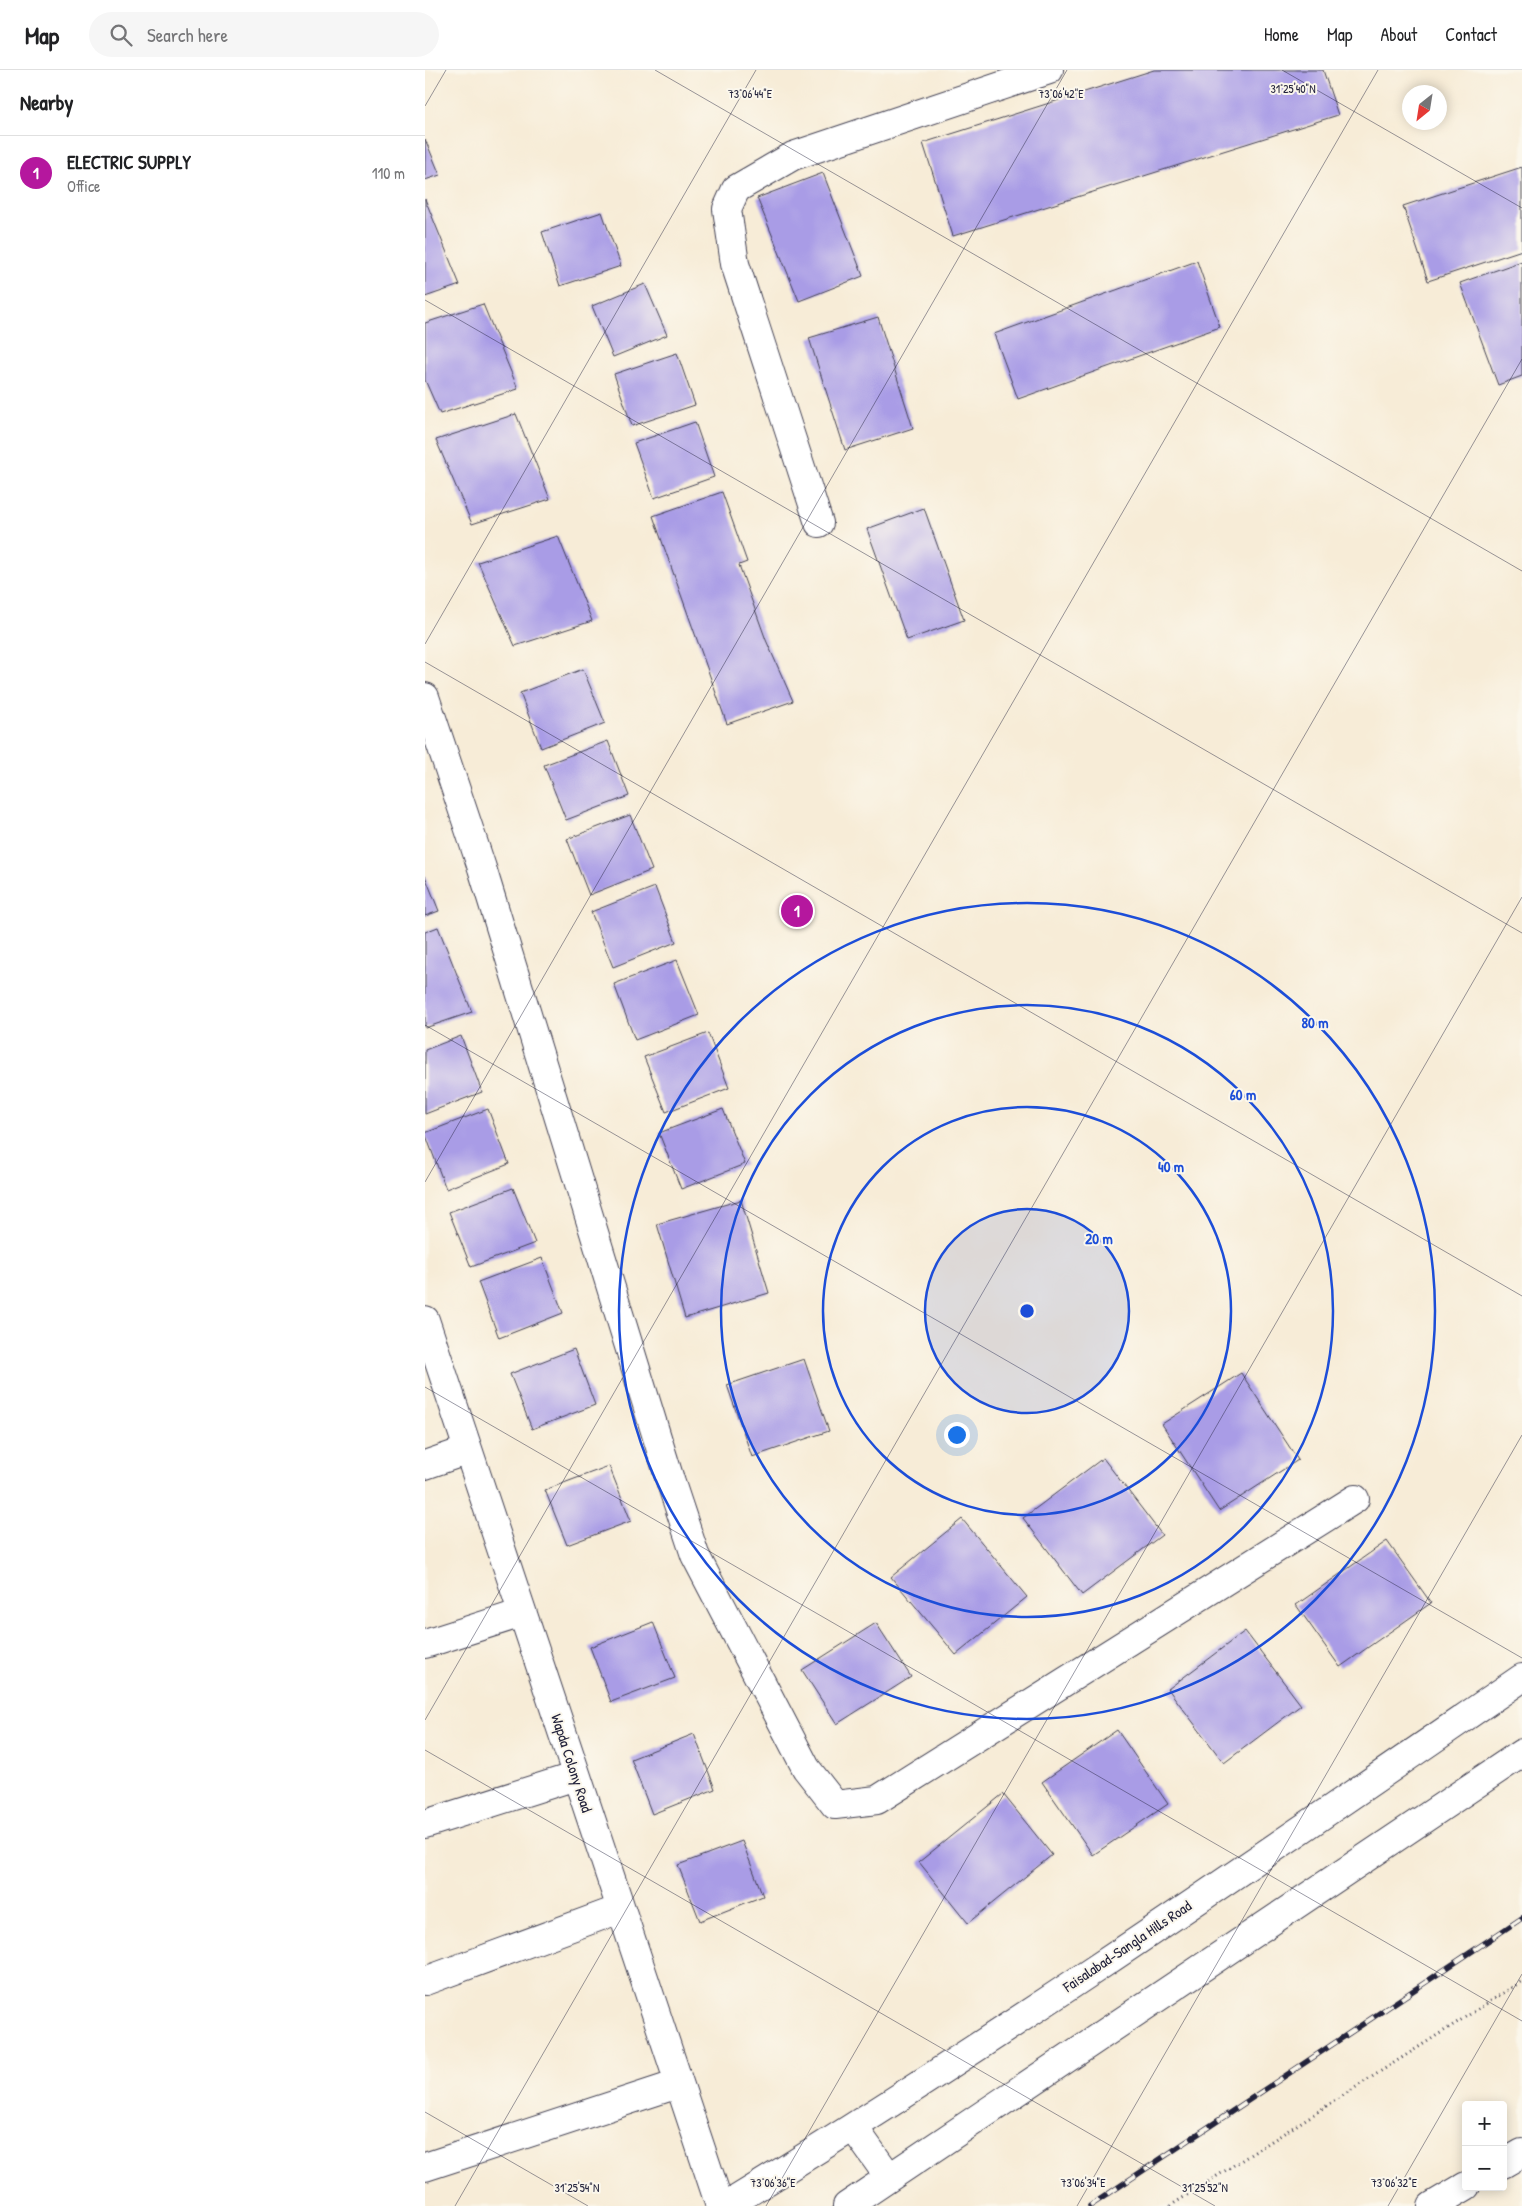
<!DOCTYPE html>
<meta charset="utf-8">
<style>
:root{--surface:#fff;--page:#f6f6f6;--text:#202124;--muted:#757577;--line:#e0e0e0;--accent:#b5179e}
body{margin:0;font-family:"Patrick Hand",sans-serif;background:var(--page);color:var(--text)}
.controls{position:absolute;right:15px;bottom:15px;display:grid;overflow:hidden;border-radius:5px;box-shadow:0 2px 12px #0003}
.controls button{width:45px;height:45px;display:grid;place-items:center;padding:0;border:0;border-bottom:1px solid var(--line);background:var(--surface);color:var(--text);font:25px sans-serif}
.compass{position:absolute;left:977px;top:15px;width:45px;height:45px;border-radius:50%;background:var(--surface);box-shadow:0 2px 12px #0003;rotate:210deg}
.you{position:absolute;left:531px;top:1364px;width:18px;height:18px;margin:-12px;border:4px solid #fff;border-radius:50%;background:#1a73e8;box-shadow:0 0 0 8px #1a73e833}
.badge{display:grid;place-items:center;width:32px;height:32px;border-radius:50%;background:var(--accent);color:#fff;font-size:16px;font-weight:700}
.pin{position:absolute;translate:-50% -50%;border:2px solid #fff;box-shadow:0 1px 5px #0006}
.list{margin:0;padding:0;list-style:none}
h2{display:flex;justify-content:space-between;align-items:center;height:65px;margin:0;padding:0 20px;font-size:21px}
h2 small{font-size:16px;font-weight:400;color:var(--muted)}
.list li{display:grid;grid-template-columns:32px 1fr auto;gap:15px;align-items:center;box-sizing:border-box;height:75px;padding:0 20px;border-top:1px solid var(--line)}
.list b{display:block;font-size:19px;white-space:nowrap}
.list p{margin:0;font-size:16px;white-space:nowrap;color:var(--muted)}
.list em{font-size:16px;font-style:normal;color:var(--muted)}
.icon{flex:none;width:28px;height:28px;fill:none;stroke:currentColor;stroke-width:2;stroke-linecap:round;stroke-linejoin:round}
.map{position:relative;flex:none;width:1097px;height:2136px;overflow:hidden}
header{display:flex;align-items:center;gap:30px;box-sizing:border-box;height:70px;padding:0 25px;background:var(--surface);border-bottom:1px solid var(--line)}
header strong{font-size:24px}
nav{display:flex;gap:28px;margin-inline-start:auto;font-size:18px}
.search{width:350px;height:45px;background:var(--page);display:flex;align-items:center;gap:12px;box-sizing:border-box;padding:0 18px;border-radius:28px;color:var(--muted);font-size:19px}
main{display:flex}
aside{flex:1;background:var(--surface)}
.map>svg:first-child{display:block}
</style>
<header>
<strong>Map</strong>
<div class="search"><svg class="icon" aria-label="search" viewBox="0 0 24 24"><circle cx="10" cy="10" r="6"/><path d="M15 15l6 6"/></svg>Search here</div>
<nav><a>Home</a><a>Map</a><a>About</a><a>Contact</a></nav>
</header>
<main>
<aside>
<h2>Nearby<small></small></h2>
<ul class="list">
<li><span class="badge">1</span><div><b>ELECTRIC SUPPLY</b><p>Office</p></div><em>110 m</em></li>
</ul>
</aside>
<div class="map">
<svg width="1097" height="2136" viewBox="0 0 1097 2136">
<rect width="100%" height="100%" fill="#fbf7ec"/>
<filter id="ink" filterUnits="userSpaceOnUse"><feTurbulence type="fractalNoise" baseFrequency=".02" numOctaves="2"/><feDisplacementMap in="SourceGraphic" scale="10" xChannelSelector="R" yChannelSelector="G"/><feConvolveMatrix kernelMatrix="1 2 1 2 8 2 1 2 1" color-interpolation-filters="sRGB"/></filter>
<filter id="wash" filterUnits="userSpaceOnUse"><feTurbulence type="fractalNoise" baseFrequency=".0096" numOctaves="4" result="noise"/><feDisplacementMap in="SourceGraphic" scale="20" xChannelSelector="R" yChannelSelector="G"/><feGaussianBlur stdDeviation="1.12" result="paint"/><feColorMatrix in="noise" values="0 0 0 0 0 0 0 0 0 0 0 0 0 0 0 0 0 1.4 0 .05"/><feComposite in="paint" operator="in"/></filter>
<g filter="url(#wash)">
<rect width="100%" height="100%" fill="#f7ecd7"/>
<g id="blocks">
<path fill="#a99ce6" d="M729 0H898L913 45 528 166 498 73Z
M0 69 15 105 0 110Z
M1097 97V180L1003 211 978 136Z
M398 103 438 206 374 231 332 128Z
M0 129 35 215 0 227Z
M177 142 196 196 135 216 117 162Z
M772 191 795 257 593 329 569 264Z
M1097 191V306L1073 315 1035 213Z
M220 214 242 265 188 287 167 236Z
M58 234 93 319 15 344 0 310V253Z
M453 247 488 358 420 380 384 268Z
M252 283 270 335 207 356 189 304Z
M91 344 125 429 47 454 11 370Z
M270 352 289 407 229 428 209 373Z
M297 422 322 492 314 495 341 570 368 631 302 654 228 446Z
M499 438 539 550 482 570 442 459Z
M133 466 167 551 90 576 53 492Z
M158 599 180 653 116 678 95 623Z
M183 671 204 726 141 750 119 695Z
M205 745 227 800 164 825 142 769Z
M0 806 14 841 0 846Z
M230 817 251 872 188 897 166 842Z
M13 857 47 942 0 958V862Z
M252 890 274 945 210 970 189 914Z
M283 963 304 1018 241 1042 219 987Z
M36 966 57 1022 0 1044V980Z
M63 1039 84 1094 21 1119 0 1063Z
M298 1039 320 1094 256 1119 234 1063Z
M88 1118 110 1173 46 1197 24 1142Z
M316 1130 344 1223 260 1248 232 1154Z
M117 1188 138 1243 74 1268 53 1212Z
M149 1279 170 1335 107 1359 85 1304Z
M379 1289 404 1361 327 1387 302 1315Z
M816 1303 873 1390 794 1441 737 1354Z
M678 1388 737 1465 657 1525 598 1448Z
M184 1396 206 1451 142 1475 120 1420Z
M537 1449 602 1527 531 1585 466 1507Z
M962 1471 1006 1533 915 1597 871 1535Z
M228 1552 250 1608 186 1632 165 1577Z
M451 1553 486 1607 412 1654 377 1600Z
M820 1561 876 1635 799 1693 743 1619Z
M692 1660 743 1734 668 1785 617 1712Z
M269 1664 290 1719 227 1744 206 1689Z
M578 1724 627 1785 543 1853 494 1792Z
M317 1771 338 1826 275 1851 253 1795Z"/>
</g>
</g>
<g filter="url(#ink)">
<use href="#blocks" fill-opacity="0" stroke="#424052" stroke-width="1"/>
<g fill="none" stroke-linecap="round" stroke-linejoin="round">
<g stroke="#424052" stroke-width="30">
<path id="minor" d="M394 453 310 194 302 139 311 119 368 86 624 0
M0 627 57 798 246 1413 270 1485 381 1698 410 1735 452 1730 930 1429
M0 1250 295 2136
M0 1395 43 1380
M0 1574 97 1543
M0 1754 151 1706
M0 1911 195 1839
M1078 2094 1097 2083
M0 2097 253 2014
M1007 2136 1041 2116"/>
</g>
<g stroke="#424052" stroke-width="30">
<path id="major" d="M429 2058 464 2107
M301 2136C573 1970 835 1788 1097 1608
M422 2136 1097 1683"/>
</g>
<path stroke="#424052" stroke-width="3" stroke-dasharray="1 4" stroke-linecap="butt" d="M745 2136 1097 1911"/>
<use href="#minor" stroke="#fff" stroke-width="28"/>
<use href="#major" stroke="#fff" stroke-width="28"/>
<g stroke="#22223b" stroke-width="5.5">
<path id="rail" d="M665 2136 1097 1848"/>
</g>
<use href="#rail" stroke="#fbf7ec" stroke-width="4" stroke-dasharray="11" stroke-linecap="butt"/>
</g>
</g>
<path fill="none" stroke="#22223b" stroke-width="1" stroke-opacity="0.45" d="M230 0 1097 501M857 0 1097 138M0 36 21 0M0 230 1097 863M0 574 331 0M0 592 1097 1226M0 955 1097 1588M0 1112 642 0M0 1317 1097 1951M0 1650 953 0M0 1680 790 2136M0 2042 163 2136M30 2136 1097 289M341 2136 1097 827M652 2136 1097 1365M963 2136 1097 1904"/>
<circle cx="602" cy="1241" r="102" fill="#1d4ed8" fill-opacity=".12"/>
<g fill="none" stroke="#1d4ed8" stroke-width="2.5">
<circle cx="602" cy="1241" r="102"/>
<circle cx="602" cy="1241" r="204"/>
<circle cx="602" cy="1241" r="306"/>
<circle cx="602" cy="1241" r="408"/>
</g>
<g text-anchor="middle" dominant-baseline="central" stroke-width="4" stroke-linejoin="round" paint-order="stroke">
<g font-size="15" fill="#22223b" stroke="#fbf7ec">
<text transform="translate(147 1693) rotate(72)">Wapda Colony Road</text>
<text transform="translate(702 1876) rotate(-34)">Faisalabad-Sangla Hills Road</text>
</g>
</g>
<g font-size="12" text-anchor="middle" fill="#22223b" stroke="#fbf7ec" stroke-width="4" stroke-linejoin="round" paint-order="stroke">
<text x="868" y="23">31°25'40"N</text>
<text x="325" y="28">73°06'44"E</text>
<text x="636" y="28">73°06'42"E</text>
<text x="348" y="2117">73°06'36"E</text>
<text x="658" y="2117">73°06'34"E</text>
<text x="969" y="2117">73°06'32"E</text>
<text x="152" y="2122">31°25'54"N</text>
<text x="780" y="2122">31°25'52"N</text>
</g>
<circle cx="602" cy="1241" r="8" fill="#1d4ed8" stroke="#fbf7ec" stroke-width="2.5"/>
<g font-size="15" text-anchor="middle" font-weight="bold" fill="#1d4ed8" stroke="#fbf7ec" stroke-width="4" stroke-linejoin="round" paint-order="stroke">
<text x="890" y="958">80 m</text>
<text x="818" y="1030">60 m</text>
<text x="746" y="1102">40 m</text>
<text x="674" y="1174">20 m</text>
</g>
</svg>
<div class="controls">
<button>+</button>
<button>−</button>
</div>
<svg class="compass" viewBox="-18 -18 36 36"><path d="M0-13l5 13h-10z" fill="#e53935"/><path d="M0 13l5-13h-10z" fill="#757577"/></svg>
<div class="you"></div>
<div class="pin badge" style="left:372px;top:841px">1</div>
</div>
</main>
